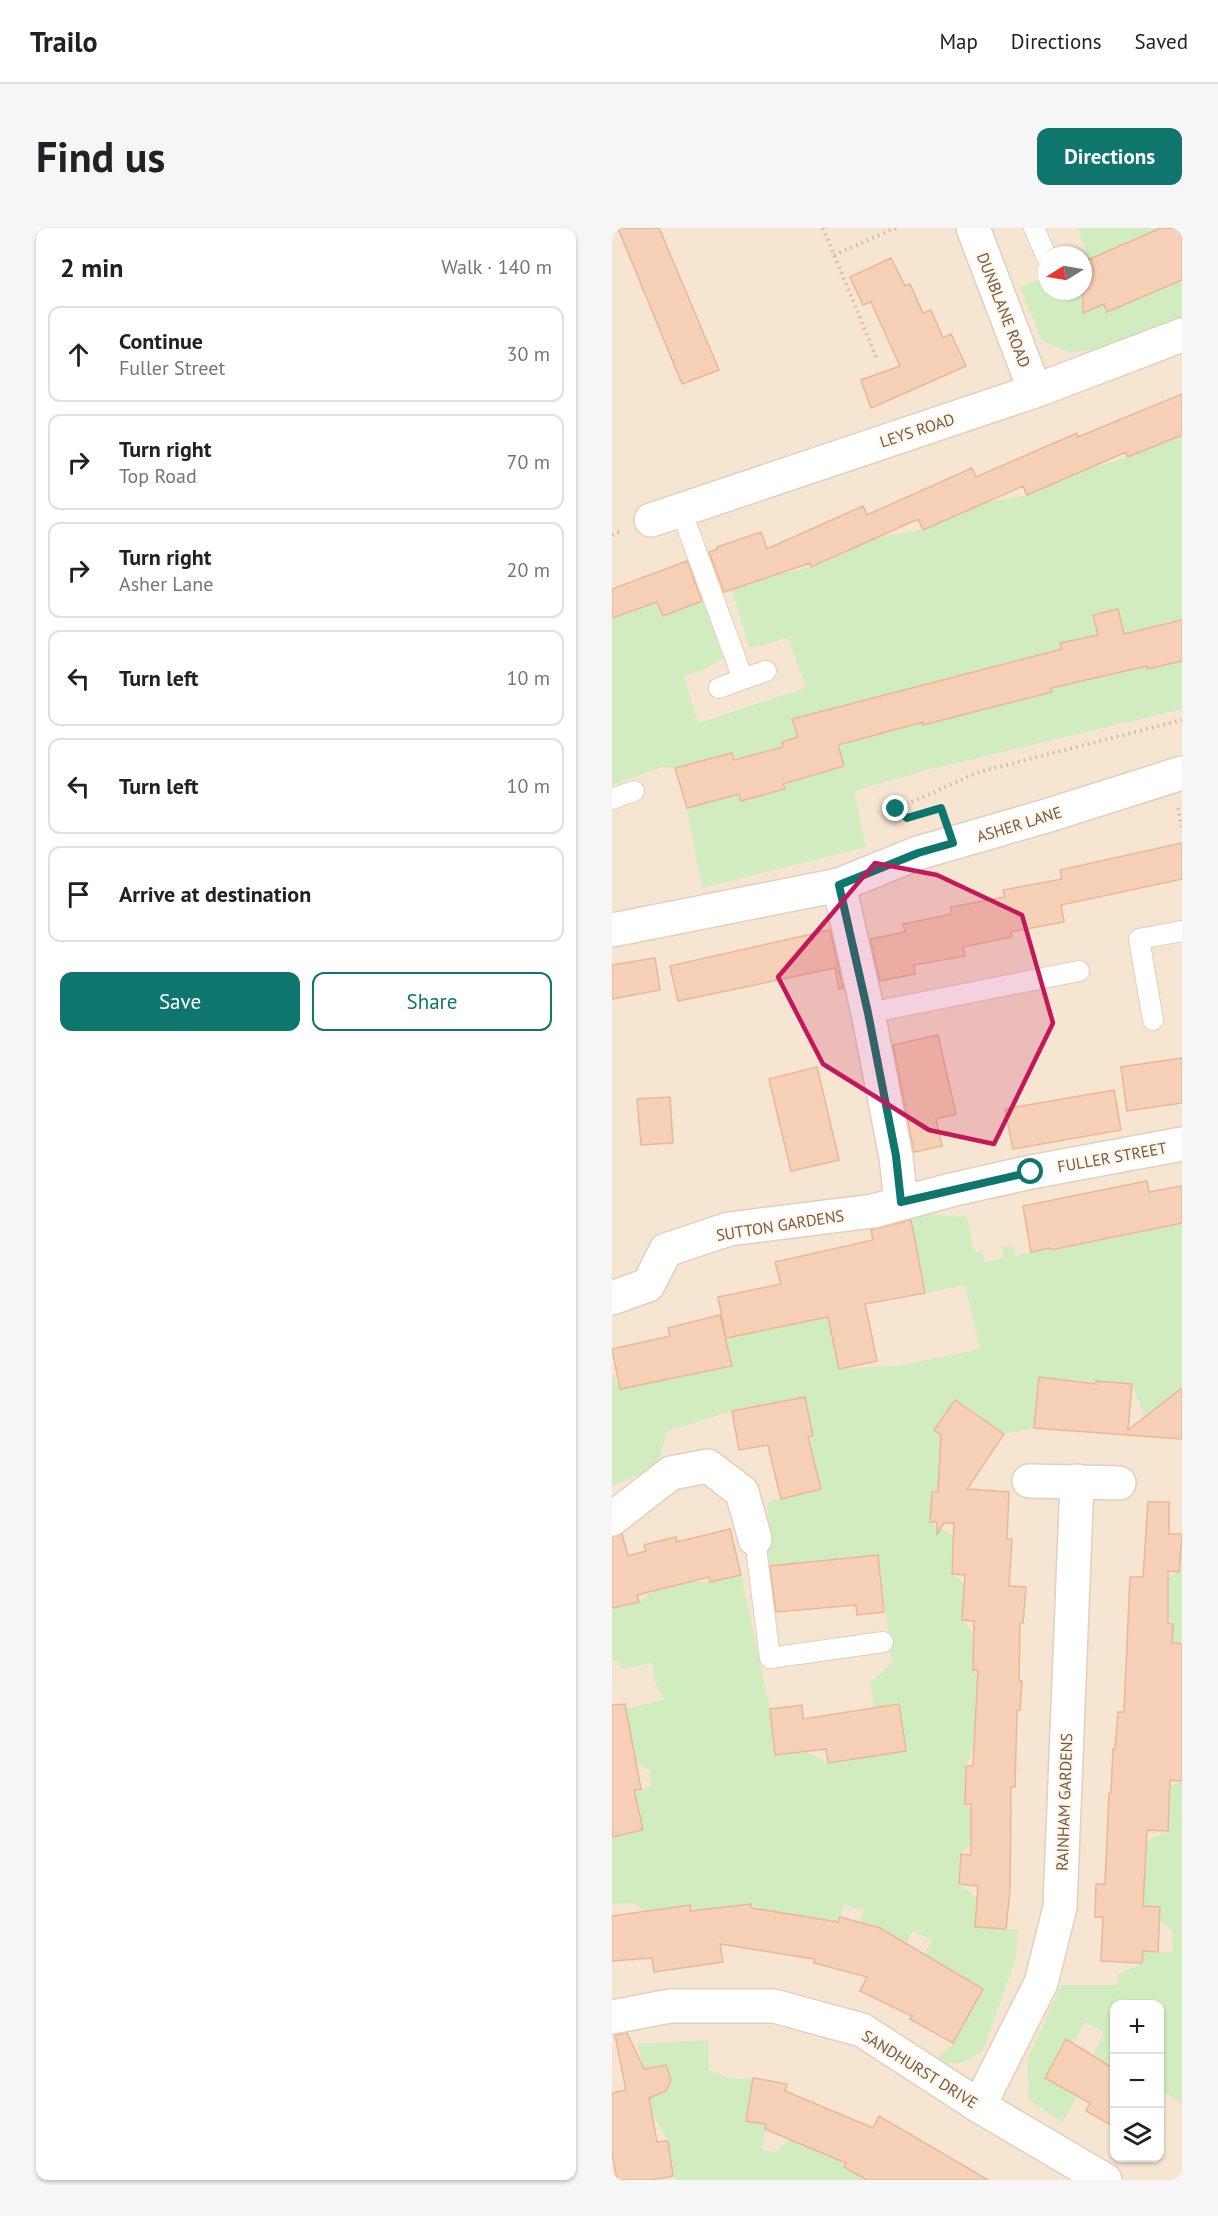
<!DOCTYPE html>
<meta charset="utf-8">
<style>
:root{--surface:#fff;--page:#f6f6f6;--text:#202124;--muted:#757577;--line:#e0e0e0;--accent:#0f766e}
body{margin:0;font-family:"PT Sans",sans-serif;background:var(--page);color:var(--text)}
.controls{position:absolute;right:18px;bottom:18px;display:grid;overflow:hidden;border-radius:12px;box-shadow:0 2px 4px #0004}
.controls button{width:54px;height:54px;display:grid;place-items:center;padding:0;border:0;border-bottom:2px solid var(--line);background:var(--surface);color:var(--text);font:30px sans-serif}
.compass{position:absolute;left:426px;top:18px;width:54px;height:54px;border-radius:50%;background:var(--surface);box-shadow:0 2px 4px #0004;rotate:259deg}
.stop{position:absolute;width:18px;height:18px;margin:-14px;border:4px solid #0f766e;border-radius:50%;background:#fff}
.stop.end{background:#0f766e;border-color:#fff;box-shadow:0 2px 6px #0008}
.list{margin:0;padding:0;list-style:none}
h2{display:flex;justify-content:space-between;align-items:center;height:78px;margin:0;padding:0 24px;font-size:26px}
h2 small{font-size:20px;font-weight:400;color:var(--muted)}
.list li{display:grid;grid-template-columns:39px 1fr auto;gap:18px;align-items:center;box-sizing:border-box;height:96px;margin:0 12px 12px;padding:0 12px;border:2px solid var(--line);border-radius:12px}
.list b{display:block;font-size:22px;white-space:nowrap}
.list p{margin:0;font-size:20px;white-space:nowrap;color:var(--muted)}
.list em{font-size:20px;font-style:normal;color:var(--muted)}
.actions{display:flex;gap:12px;padding:18px 24px}
.actions a{flex:1;padding:14px 0;border:2px solid var(--accent);border-radius:12px;text-align:center;font-size:21px;color:var(--accent)}
.actions .main{background:var(--accent);color:#fff}
.icon{flex:none;width:33px;height:33px;fill:none;stroke:currentColor;stroke-width:2;stroke-linecap:round;stroke-linejoin:round}
.map{position:relative;flex:none;width:570px;height:1952px;overflow:hidden;border-radius:12px}
header{display:flex;align-items:center;gap:36px;box-sizing:border-box;height:84px;padding:0 30px;background:var(--surface);border-bottom:2px solid var(--line)}
header strong{font-size:28px}
nav{display:flex;gap:33px;margin-inline-start:auto;font-size:21px}
.intro{display:flex;align-items:center;justify-content:space-between;box-sizing:border-box;height:144px;padding:0 36px}
h1{margin:0;font-size:42px}
.button{padding:15px 27px;border-radius:12px;background:var(--accent);color:#fff;font-size:21px;font-weight:700}
main{display:flex;gap:36px;padding:0 36px}
aside{flex:1;background:var(--surface);border-radius:12px;box-shadow:0 2px 4px #0004}
.map>svg:first-child{display:block}
</style>
<header>
<strong>Trailo</strong>
<nav><a>Map</a><a>Directions</a><a>Saved</a></nav>
</header>
<div class="intro"><h1>Find us</h1><a class="button">Directions</a></div>
<main>
<aside>
<h2>2 min<small>Walk · 140 m</small></h2>
<ul class="list">
<li><svg class="icon" aria-label="ahead" viewBox="0 0 24 24"><path d="M12 20V5M6 11l6-6 6 6"/></svg><div><b>Continue</b><p>Fuller Street</p></div><em>30 m</em></li>
<li><svg class="icon" aria-label="right" viewBox="0 0 24 24"><path d="M7 20v-9h11M14 6l5 5-5 5"/></svg><div><b>Turn right</b><p>Top Road</p></div><em>70 m</em></li>
<li><svg class="icon" aria-label="right" viewBox="0 0 24 24"><path d="M7 20v-9h11M14 6l5 5-5 5"/></svg><div><b>Turn right</b><p>Asher Lane</p></div><em>20 m</em></li>
<li><svg class="icon" aria-label="left" viewBox="0 0 24 24"><path d="M17 20v-9H6M10 6l-5 5 5 5"/></svg><div><b>Turn left</b></div><em>10 m</em></li>
<li><svg class="icon" aria-label="left" viewBox="0 0 24 24"><path d="M17 20v-9H6M10 6l-5 5 5 5"/></svg><div><b>Turn left</b></div><em>10 m</em></li>
<li><svg class="icon" aria-label="arrive" viewBox="0 0 24 24"><path d="M6 21V4h12l-3 4 3 4H6"/></svg><div><b>Arrive at destination</b></div></li>
</ul>
<div class="actions"><a class="main">Save</a><a>Share</a></div>
</aside>
<div class="map">
<svg width="570" height="1952" viewBox="0 0 570 1952">
<rect width="100%" height="100%" fill="#fef3e2"/>
<path fill="#f6e5d0" fill-rule="evenodd" d="M0 0H570V1952H0ZM435 27H471V63H435ZM502 1776H548V1930H502Z"/>
<path fill="#d1edbf" fill-rule="evenodd" d="M466 0H570V91L496 121 457 124 430 113 408 59 435 48V63H471V33L476 30Z
M570 207V392L526 403 536 441 570 433V481L315 542 242 563 254 619 90 660 75 580 63 540 51 539 0 557V390L23 382 44 370 51 388 91 373 111 430 93 441 72 448 86 495 194 460 176 409 154 417 137 419 120 362 164 347 199 339 265 309 311 302 375 274 415 267 479 240 516 229ZM481 387 519 441 456 447 449 415 486 407ZM358 445 311 496 302 459ZM295 461 303 489 238 506 231 478ZM220 498 232 538 182 553 170 514ZM162 521 172 561 129 573 118 534Z
M298 985 355 989 362 1024 370 1023 373 1034 392 1030 390 1019 401 1017 403 1028 423 1023V1013L436 1010 439 1023 447 1021 444 1007 454 1005 458 1019 468 1016 466 1005 493 1012 570 995V1160L533 1189 520 1156 462 1153 427 1149 422 1200 392 1206 343 1172 322 1202 372 1236 366 1238 326 1264H320L318 1294 342 1308 340 1346 352 1355 350 1392 362 1406 361 1442 366 1450 361 1523 354 1538 353 1576 359 1581V1615L349 1626 347 1656 365 1670 363 1699 406 1702 404 1730 371 1823 350 1835 320 1836 341 1815 371 1761 329 1737 312 1730 320 1712 301 1703 290 1724 271 1715 264 1699 249 1695 251 1682 232 1677 226 1697 154 1683 139 1676 84 1682 78 1677 33 1683 20 1675 0 1676V1609L31 1602 22 1562 40 1558 37 1542 24 1534 21 1518 2 1483 52 1472 43 1454 40 1435 8 1441 6 1432 0 1433V1380L27 1374 43 1362 75 1354H98L129 1347 158 1481 163 1527 195 1524 216 1535 294 1522 287 1477 263 1481 258 1455 280 1435 266 1327 156 1338 158 1304 155 1274 209 1260 197 1215 201 1208 193 1169 120 1183 55 1203 45 1239 0 1258V1145L8 1161 61 1150 65 1139 96 1132 99 1143 120 1138 114 1110 169 1099 173 1075 216 1088 227 1141 289 1137 368 1121 353 1057 313 1065Z
M570 1306V1416L560 1415 561 1396 556 1386V1350L567 1344Z
M570 1553V1875L548 1862V1776H502V1841L480 1829 492 1804 473 1794 461 1816 454 1812 465 1868 450 1895 417 1871 415 1832 449 1757H505L507 1746 530 1735 531 1723 560 1724 561 1704 548 1692V1679L526 1678 534 1613 556 1603 542 1566Z
M96 1812 97 1842 119 1851 141 1850 134 1893 154 1896 150 1922 164 1924 178 1911 228 1932 232 1939 255 1952H63L56 1913 40 1886 36 1868 59 1852 55 1840 49 1838 32 1841 25 1816Z"/>
<path fill="#f6d1b7" stroke="#eab796" stroke-width="1.5" d="M6 0H47L107 142 70 156Z
M549 0H570V52L495 84 492 76 471 85V34Z
M279 30 293 58 298 56 311 85 319 82 331 110 339 106 354 138 259 180 249 152 288 138 259 74 251 77 238 49Z
M570 166V207L516 229 514 224 415 267 411 258 311 302 306 291 199 339 198 335 112 364 97 324 106 321 105 319 149 304 155 321 251 278 255 287 360 240 364 249 465 205 466 209Z
M75 333 90 373 51 388 45 374 0 390V361Z
M506 381 512 406 570 392V433L535 441V438L439 460 440 464 311 497V494L226 517 232 538 171 556 173 561 129 573 127 566 75 580 63 540 120 525 122 532 171 519 170 514 186 509 180 491 450 421 448 415 486 407 481 387Z
M570 615V651L449 677 452 694 399 704 400 709 351 719 353 728 302 737 303 746 268 753 258 711 293 704 291 696 340 686 339 679 393 669 391 662 450 651 448 642Z
M218 702 231 760 227 761 223 740 66 773 58 738Z
M43 730 48 762 0 771V737Z
M326 807 344 886 324 891 330 918 302 924 281 817Z
M570 830V875L515 883 509 839Z
M205 839 227 932 179 943 157 851Z
M502 862 509 902 401 921 393 881Z
M58 869 61 915 29 917 25 871Z
M535 953 537 964 570 958V995L439 1022 438 1020 419 1024 411 978Z
M299 992 313 1065 253 1076 265 1133 227 1141 216 1089 114 1110 106 1069 169 1056 163 1034 261 1012 259 1002Z
M108 1087 120 1138 8 1161 0 1121 58 1108 56 1100Z
M427 1149 484 1156V1153L520 1156 516 1202 570 1160V1211L422 1200Z
M193 1169 201 1208 196 1209 209 1261 169 1271 156 1217 127 1222 120 1183Z
M343 1172 392 1206 355 1261 397 1264 395 1311H400L397 1358 414 1359 411 1395H408L407 1453H410L408 1482H405L403 1559H399L398 1661 394 1701 363 1699 366 1658 347 1656 349 1626 359 1627V1576H353L354 1538H361L366 1442H361L362 1393 350 1392 353 1347 340 1346 342 1295H332L325 1306V1294H318L320 1264H326L329 1207 322 1202Z
M536 1274H557V1306H570L567 1344 556 1343V1395L561 1396 560 1415 570 1416V1553L558 1552 556 1603 535 1602 531 1678 548 1679 546 1724 531 1723 530 1735 489 1733 491 1689H483L484 1656H493L497 1565H499L501 1521H503L506 1484H512L518 1349H531Z
M118 1301 129 1347 98 1354 97 1349 25 1367 27 1374 0 1380V1309L10 1306 16 1328 34 1323 32 1317 64 1309 65 1314Z
M266 1327 272 1384 245 1387 244 1377 164 1384 158 1338Z
M13 1476 29 1561 22 1562 31 1602 0 1609V1477Z
M287 1476 294 1523 216 1535 214 1521 163 1527 158 1481 190 1477 191 1491Z
M139 1676 140 1680 226 1694 228 1689 268 1700 371 1761 341 1815 298 1791 300 1788 248 1763 255 1749 202 1735V1731L108 1716 111 1734 42 1744 40 1730 0 1733V1688L78 1677 79 1683Z
M15 1805 32 1841 54 1837 59 1852 54 1863 37 1870 45 1914 56 1913 61 1948 40 1952H5L0 1924V1865L14 1862 3 1807Z
M454 1811 502 1841V1895L501 1898 474 1883 478 1875 433 1850Z
M141 1850 175 1856 173 1863 261 1900 267 1888 376 1952H255L232 1939 234 1935 153 1901 154 1896 134 1893Z"/>
<g fill="none" stroke-linecap="round" stroke-linejoin="round">
<g stroke="#e3cfbd" stroke-width="22">
<path id="service" d="M422 0 435 30
M69 282 131 451 107 460
M131 451 154 443
M0 571 22 563
M256 785 467 743
M541 792 527 711 570 703
M143 1311 158 1430 271 1414"/>
</g>
<g stroke="#e3cfbd" stroke-width="36">
<path id="minor" d="M361 0 423 163
M39 292 423 163 570 107
M227 657 256 785 284 929 289 974
M0 702 227 657 306 625 434 588 570 545
M0 1070 36 1057 54 1022 117 1001 261 983 339 962 419 944 570 916
M417 1253 507 1255
M0 1291 59 1245 96 1238 130 1264 143 1311
M0 1789 58 1778H162L250 1802 367 1878 493 1952
M367 1878 429 1755 448 1679 465 1253"/>
</g>
<path stroke="#dab49a" stroke-width="4" stroke-dasharray="1.5 4.5" stroke-linecap="butt" d="M211 0 265 131
M222 27 284 0
M0 307 10 303
M566 580 570 600
M330 585 329 580 295 590 284 581 367 544 570 492"/>
<use href="#service" stroke="#fff" stroke-width="20"/>
<use href="#minor" stroke="#fff" stroke-width="33"/>
</g>
<g fill="none" stroke-linecap="round" stroke-linejoin="round">
<path stroke="#0f766e" stroke-width="8" d="M284 581 295 590 329 580 341 615 306 625 227 657 256 785 284 928 289 974 419 944"/>
</g>
<path fill="#c2185b" fill-opacity="0.2" stroke="#c2185b" stroke-width="4.5" stroke-linejoin="round" d="M263 635 325 647 410 687 441 795 382 916 317 902 211 836 166 749Z"/>
<g text-anchor="middle" dominant-baseline="central" stroke-width="4.5" stroke-linejoin="round" paint-order="stroke">
<g font-size="16" fill="#785846" stroke="#fff7ea">
<text transform="translate(392 82) rotate(69)">DUNBLANE ROAD</text>
<text transform="translate(305 202) rotate(-18)">LEYS ROAD</text>
<text transform="translate(407 596) rotate(-17)">ASHER LANE</text>
<text transform="translate(500 929) rotate(-10)">FULLER STREET</text>
<text transform="translate(168 997) rotate(-9)">SUTTON GARDENS</text>
<text transform="translate(452 1574) rotate(-88)">RAINHAM GARDENS</text>
<text transform="translate(308 1841) rotate(32)">SANDHURST DRIVE</text>
</g>
</g>
</svg>
<div class="controls">
<button>+</button>
<button>−</button>
<button><svg class="icon" aria-label="layers" viewBox="0 0 24 24"><path d="M12 4l9 5-9 5-9-5zM3 14l9 5 9-5"/></svg></button>
</div>
<svg class="compass" viewBox="-18 -18 36 36"><path d="M0-13l5 13h-10z" fill="#e53935"/><path d="M0 13l5-13h-10z" fill="#757577"/></svg>
<div class="stop" style="left:419px;top:944px"></div>
<div class="stop end" style="left:284px;top:581px"></div>
</div>
</main>
